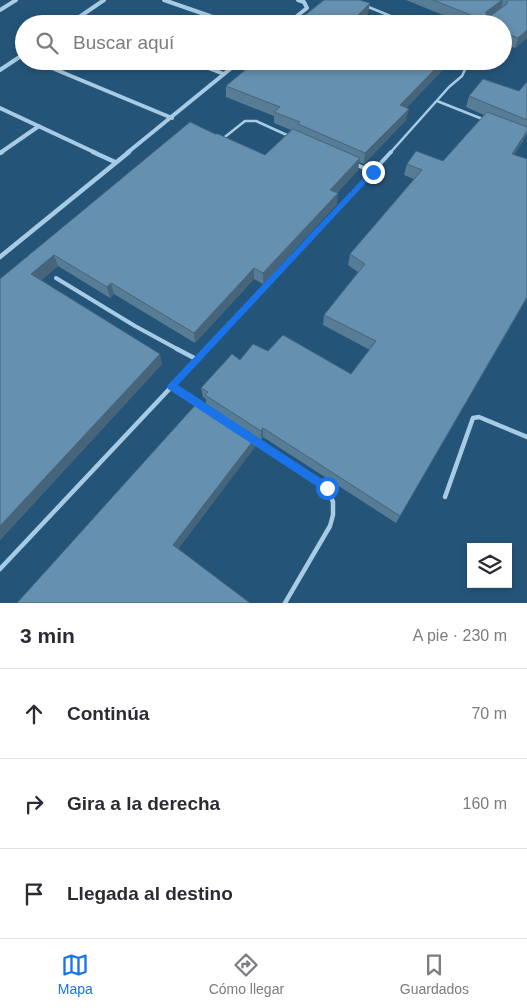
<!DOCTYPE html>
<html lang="es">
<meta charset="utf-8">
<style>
:root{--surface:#fff;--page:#f2f2f3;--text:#2b2b33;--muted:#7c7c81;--line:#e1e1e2;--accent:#1a73e8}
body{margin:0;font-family:Helvetica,sans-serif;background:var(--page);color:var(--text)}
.controls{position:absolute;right:15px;bottom:15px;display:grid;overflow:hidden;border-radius:0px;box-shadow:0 2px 8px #0003}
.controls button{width:45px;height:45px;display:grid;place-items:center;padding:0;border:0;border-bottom:1px solid var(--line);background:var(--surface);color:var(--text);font:25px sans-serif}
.stop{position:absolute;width:15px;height:15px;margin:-11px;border:4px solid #1a73e8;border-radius:50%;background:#fff}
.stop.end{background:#1a73e8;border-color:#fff;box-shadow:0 1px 5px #0008}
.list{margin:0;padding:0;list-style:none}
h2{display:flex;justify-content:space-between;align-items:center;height:65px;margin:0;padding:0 20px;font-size:21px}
h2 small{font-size:16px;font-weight:400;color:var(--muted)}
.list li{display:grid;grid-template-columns:32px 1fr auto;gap:15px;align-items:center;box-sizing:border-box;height:90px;padding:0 20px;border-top:1px solid var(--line)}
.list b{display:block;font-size:19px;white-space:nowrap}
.list em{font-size:16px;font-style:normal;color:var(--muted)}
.icon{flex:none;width:28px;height:28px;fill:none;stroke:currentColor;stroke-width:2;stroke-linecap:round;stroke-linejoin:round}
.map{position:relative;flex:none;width:527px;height:603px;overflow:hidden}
.search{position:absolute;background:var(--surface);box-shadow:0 2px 8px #0003;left:15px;right:15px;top:15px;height:55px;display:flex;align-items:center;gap:12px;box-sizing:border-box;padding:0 18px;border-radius:28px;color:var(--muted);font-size:19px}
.sheet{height:335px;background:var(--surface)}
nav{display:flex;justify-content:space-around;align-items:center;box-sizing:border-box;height:70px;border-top:1px solid var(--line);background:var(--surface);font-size:14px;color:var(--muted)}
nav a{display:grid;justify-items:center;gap:2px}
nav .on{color:var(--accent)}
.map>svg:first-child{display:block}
</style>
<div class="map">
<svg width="527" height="603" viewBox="0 0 527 603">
<rect width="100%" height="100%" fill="#245579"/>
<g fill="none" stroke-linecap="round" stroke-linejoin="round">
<path stroke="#a7cbe4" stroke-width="2.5" d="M366 6 410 24
M437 101 485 120
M221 140 245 121H256L289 136
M390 153 449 87 462 76 469 61"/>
<path stroke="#a7cbe4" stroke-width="4" d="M355 164 373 172
M56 278 135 326 179 350
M206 350 391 152"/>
<path stroke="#a7cbe4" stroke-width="4.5" d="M177 349 198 360
M171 386 201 405
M253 439 327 488 333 502V515L330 526 285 603
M445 497 473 418 479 417 527 437
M0 569 207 349"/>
<path stroke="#a7cbe4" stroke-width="4" d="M164 0 233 24
M0 10 16 0
M77 18 91 24
M69 24 104 0
M287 24 307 8 304 2 298 0
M35 61 172 118
M190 61 224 74
M0 70 24 54
M0 108 96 153
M0 153 39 126
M127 153 240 61"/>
<path stroke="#a7cbe4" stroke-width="4.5" d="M93 152 115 162
M0 153 2 152
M0 257 129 152"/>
</g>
<path fill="#577c96" d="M406 0H527V38L515 48 503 43V24H465Z
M256 61H451L406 108V120L364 164 359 162 358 170 337 193V204L263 284 254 279 195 343 114 294 110 298 58 266 41 280 162 364 0 540V279L215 134 265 155 291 130 274 123V116L226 97V86Z
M527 82V134L524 139 514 155 527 298 396 523 263 437 261 440 206 404V399L203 397 201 388 240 360 268 351 351 374 370 350 323 325 324 315 358 272 348 265 350 254 414 179 404 175 407 164 443 161 484 115 466 107 469 96 519 91Z"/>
<path fill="#47657a" d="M502 0H503L501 9 485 20 486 12Z
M370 3 368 14 359 24 352 21Z
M527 30V38L515 48 518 38Z
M443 61H451L398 117 400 105Z
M409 109 406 120 364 164 365 153Z
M527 131 524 139 508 165 512 154Z
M360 158 358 170 329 201 330 190Z
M338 193 337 204 263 284V273Z
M54 255 58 266 36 285 31 274Z
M254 268V279L195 343 194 333Z
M111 283 114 294 110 298 107 287Z
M527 297V298L396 523 400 516Z
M160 354 162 364 0 540V526Z
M263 428V437L261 440V431Z
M256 437V446L176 552 173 545Z"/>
<path fill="#6590af" stroke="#47657a" d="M324 0H359L370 3 352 21 359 24H294Z
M433 0H502L486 12V16H490L507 4V0H527V30L518 38 503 32V24H493Z
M388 19 404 24H382Z
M256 61H443L400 105 409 109 365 153 298 124 300 122 274 112 280 107 226 86Z
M483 79 519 91 527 82V120L469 96Z
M487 112 527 127V131L512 154 527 159V297L400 516 263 428 261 431 205 395 208 392 201 388 232 354 240 360 253 344 268 351 283 335 351 374 376 341 324 315 365 264 350 254 422 170 407 164 416 151 443 161Z
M190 122 215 134H218L265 155 293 129 360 158 330 190 338 193 263 273 254 268 194 333 111 283 107 287 54 255 31 274 160 354 0 526V279Z
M199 401 256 437 173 545 250 603H17Z"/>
<path fill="#1a73e8" d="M370 171 376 172 178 385 331 485 332 488 327 493 168 389 167 386Z"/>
</svg>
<div class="controls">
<button><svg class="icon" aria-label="layers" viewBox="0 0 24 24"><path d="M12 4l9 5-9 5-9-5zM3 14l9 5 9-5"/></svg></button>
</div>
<div class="stop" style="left:327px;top:488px"></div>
<div class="stop end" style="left:373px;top:172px"></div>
<div class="search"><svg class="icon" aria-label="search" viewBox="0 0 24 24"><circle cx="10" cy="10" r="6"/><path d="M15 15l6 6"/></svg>Buscar aquí</div>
</div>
<section class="sheet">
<h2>3 min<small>A pie · 230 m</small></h2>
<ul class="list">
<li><svg class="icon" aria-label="ahead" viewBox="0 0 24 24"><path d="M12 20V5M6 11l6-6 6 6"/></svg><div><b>Continúa</b></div><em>70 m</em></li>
<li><svg class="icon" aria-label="right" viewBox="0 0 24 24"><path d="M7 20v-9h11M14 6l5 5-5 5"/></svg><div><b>Gira a la derecha</b></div><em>160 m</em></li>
<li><svg class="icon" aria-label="arrive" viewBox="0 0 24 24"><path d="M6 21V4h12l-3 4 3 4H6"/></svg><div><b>Llegada al destino</b></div></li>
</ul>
</section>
<nav>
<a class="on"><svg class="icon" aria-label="map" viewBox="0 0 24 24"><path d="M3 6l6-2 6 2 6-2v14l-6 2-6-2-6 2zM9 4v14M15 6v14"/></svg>Mapa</a>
<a><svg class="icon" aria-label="directions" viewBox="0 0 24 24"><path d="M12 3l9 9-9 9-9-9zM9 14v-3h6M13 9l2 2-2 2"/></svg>Cómo llegar</a>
<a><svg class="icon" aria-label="saved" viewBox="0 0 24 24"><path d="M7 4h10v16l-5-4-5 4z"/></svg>Guardados</a>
</nav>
